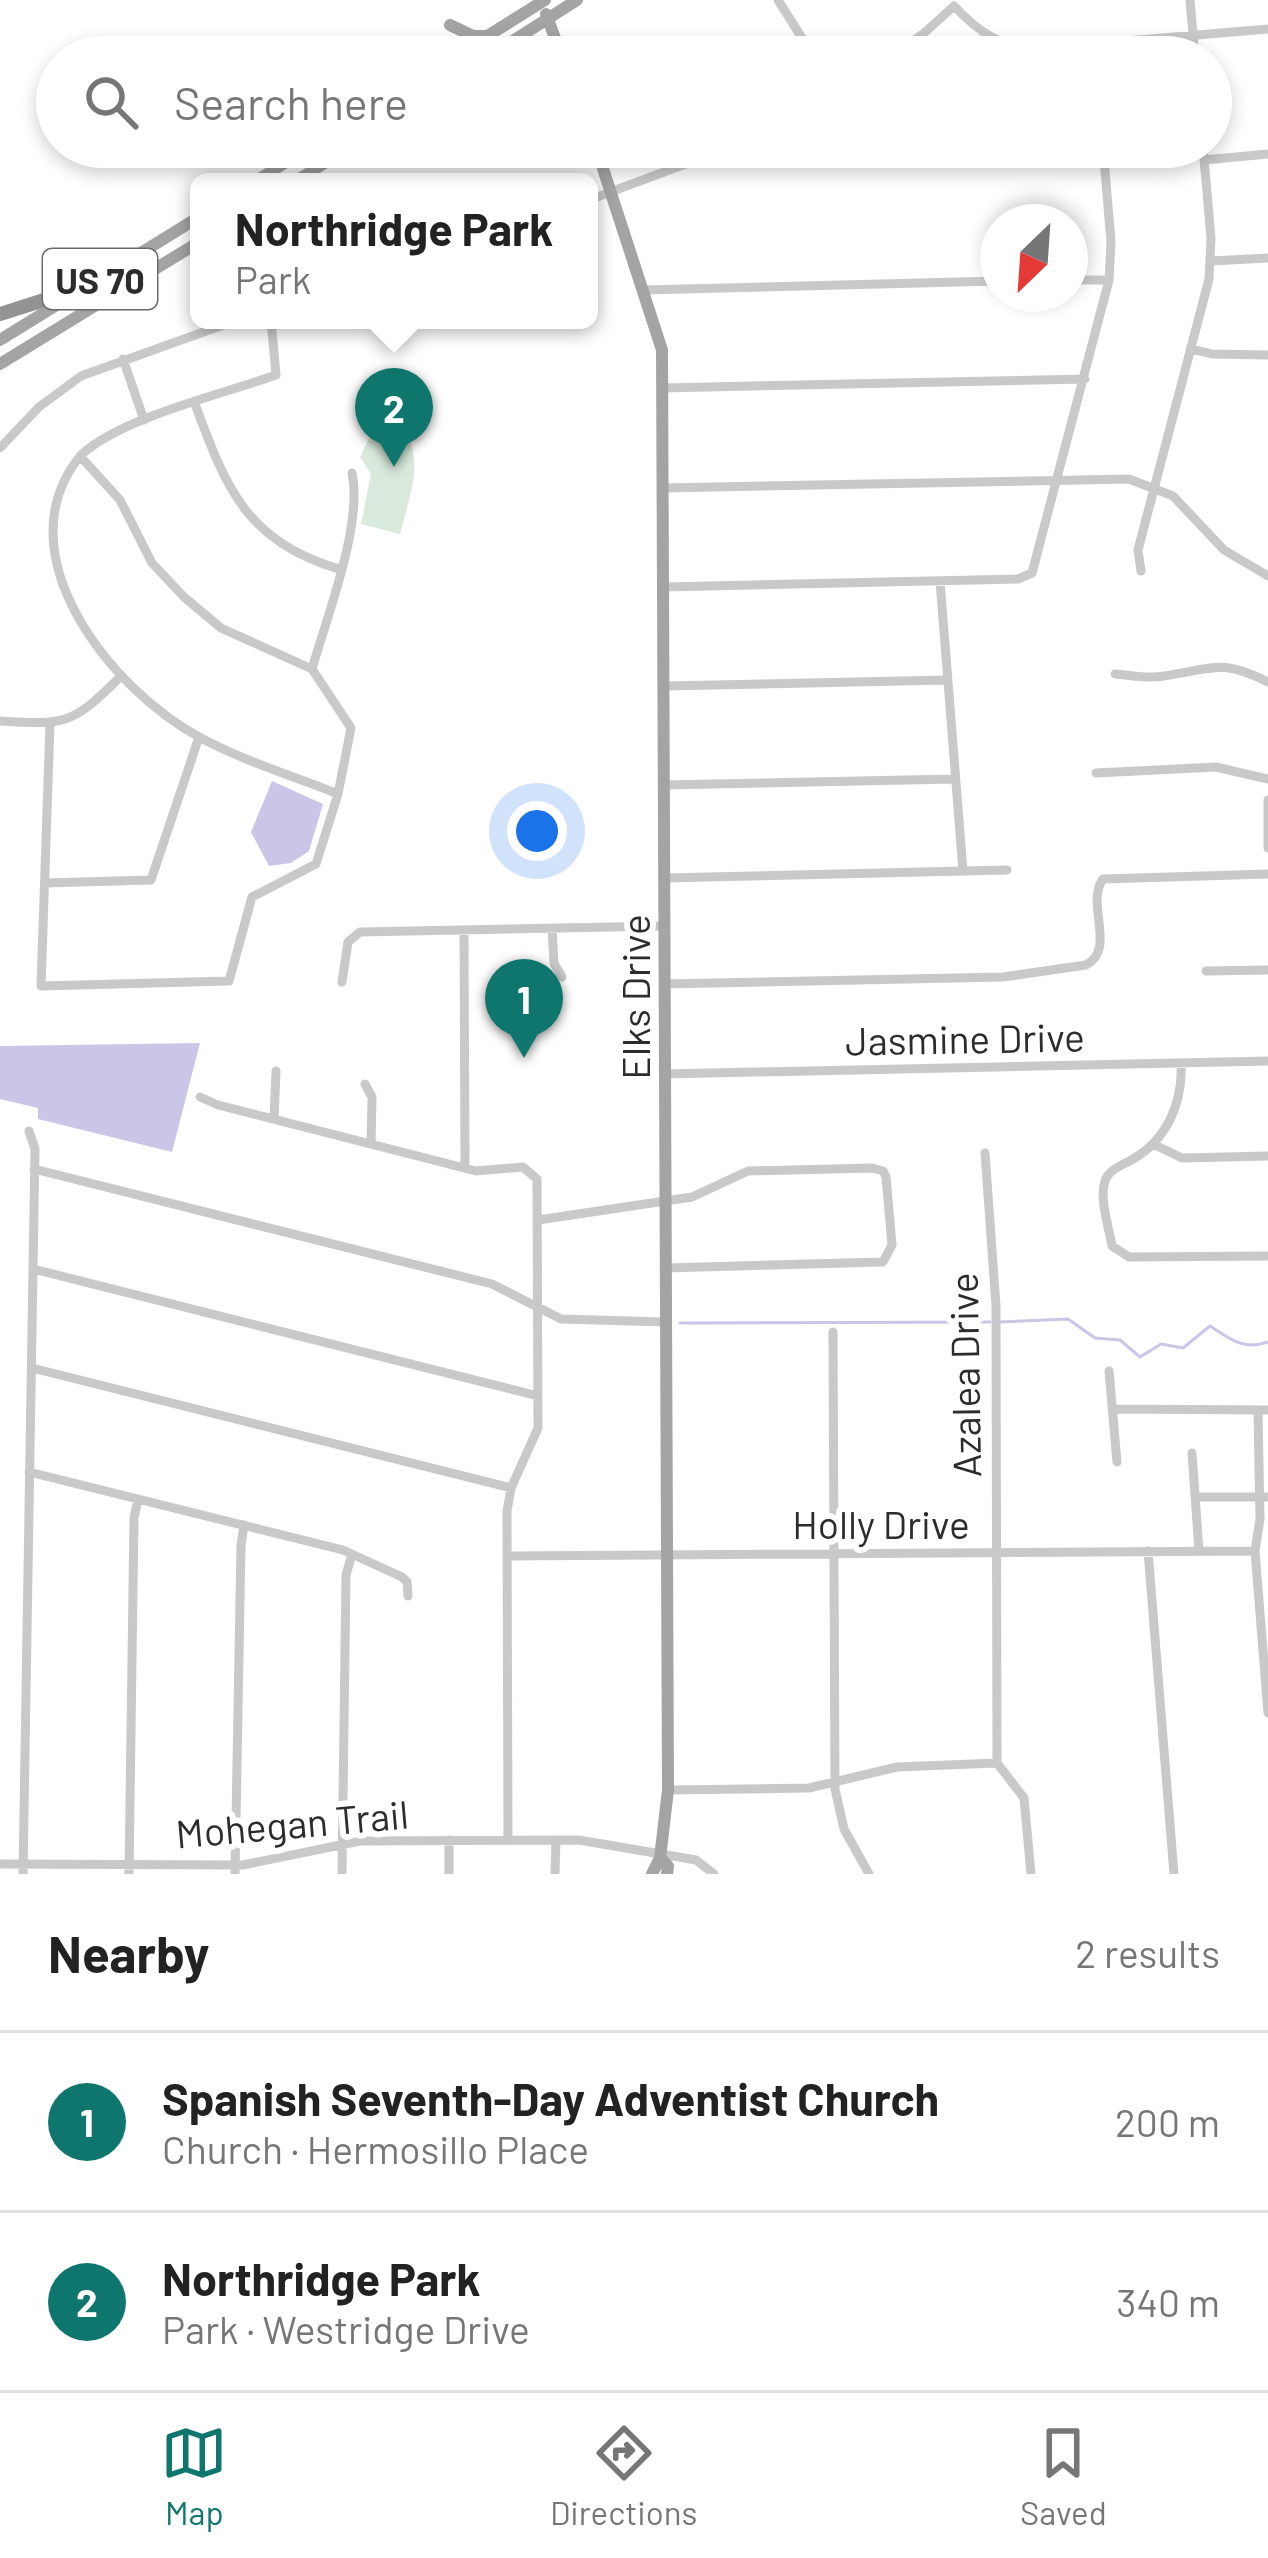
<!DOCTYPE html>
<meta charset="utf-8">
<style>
:root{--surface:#fff;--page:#f2f2f2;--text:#222;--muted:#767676;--line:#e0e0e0;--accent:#0f766e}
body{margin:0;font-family:Barlow,sans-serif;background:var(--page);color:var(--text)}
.compass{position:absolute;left:980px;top:204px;width:108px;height:108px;border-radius:50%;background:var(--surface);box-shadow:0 6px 18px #0003;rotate:205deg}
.you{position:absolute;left:537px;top:831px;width:42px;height:42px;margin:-30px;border:9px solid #fff;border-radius:50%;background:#1a73e8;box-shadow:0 0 0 18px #1a73e833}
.badge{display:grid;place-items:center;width:78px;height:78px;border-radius:50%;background:var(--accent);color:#fff;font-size:39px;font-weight:700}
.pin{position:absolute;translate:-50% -99px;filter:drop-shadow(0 3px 6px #0008)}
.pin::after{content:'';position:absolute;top:63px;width:42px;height:36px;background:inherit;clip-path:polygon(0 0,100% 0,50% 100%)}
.popup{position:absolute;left:190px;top:173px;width:408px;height:156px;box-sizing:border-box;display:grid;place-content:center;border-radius:18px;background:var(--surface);filter:drop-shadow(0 3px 9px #0005);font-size:39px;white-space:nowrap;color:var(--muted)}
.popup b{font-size:45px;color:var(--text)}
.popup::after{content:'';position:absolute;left:50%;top:100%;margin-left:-24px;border:24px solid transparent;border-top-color:var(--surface)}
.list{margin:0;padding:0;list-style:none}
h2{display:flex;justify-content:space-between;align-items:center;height:156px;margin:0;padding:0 48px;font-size:51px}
h2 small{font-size:39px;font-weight:400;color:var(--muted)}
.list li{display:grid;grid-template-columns:78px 1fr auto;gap:36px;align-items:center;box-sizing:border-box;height:180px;padding:0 48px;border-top:3px solid var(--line)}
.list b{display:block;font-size:45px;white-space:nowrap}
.list p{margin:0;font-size:39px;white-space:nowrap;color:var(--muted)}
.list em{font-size:39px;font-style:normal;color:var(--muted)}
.icon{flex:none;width:66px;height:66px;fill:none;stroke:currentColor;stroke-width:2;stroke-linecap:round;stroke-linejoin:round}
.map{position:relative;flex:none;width:1268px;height:1874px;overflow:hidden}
.search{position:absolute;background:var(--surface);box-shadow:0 6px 18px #0003;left:36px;right:36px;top:36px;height:132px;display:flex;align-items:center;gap:30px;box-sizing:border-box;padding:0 42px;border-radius:66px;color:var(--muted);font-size:45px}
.sheet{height:516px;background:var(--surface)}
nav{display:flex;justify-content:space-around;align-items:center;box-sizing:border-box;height:168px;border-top:3px solid var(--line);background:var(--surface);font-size:33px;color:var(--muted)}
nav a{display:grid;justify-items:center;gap:6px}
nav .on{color:var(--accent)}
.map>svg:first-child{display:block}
</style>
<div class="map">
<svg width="1268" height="1874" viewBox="0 0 1268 1874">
<rect width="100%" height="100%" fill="#fff"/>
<path fill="#d9e9dc" d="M386 403C428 453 415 476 400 534L361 524 371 474 360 457Z"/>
<path fill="#cac6e8" d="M272 781 323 804 309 851 291 863 269 866 251 832Z
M200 1043 172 1152 38 1119V1108L0 1099V1046Z"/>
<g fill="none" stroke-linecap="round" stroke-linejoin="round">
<path stroke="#cac6e8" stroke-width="3" d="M1000 1322 1068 1319 1095 1338 1120 1340 1140 1357 1161 1344 1183 1348 1210 1326C1230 1339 1244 1351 1268 1342
M680 1323 990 1322"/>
<path stroke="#c9c9c9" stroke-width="9" d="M778 0 814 57
M1190 0 1195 57
M889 57 923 34 954 6C978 31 997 45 1032 49L1268 29
M1204 160 1268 154
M589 200 731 147
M1211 261 1268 258
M1070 280H1109
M644 290 998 281
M271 320 276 375C220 395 123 417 81 455 0 553 112 691 201 738 244 761 293 776 338 794
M1192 349 1212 354 1268 355
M123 359 144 420
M662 388 1085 379
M195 404C226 488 246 541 339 569
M0 448 39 407 81 376 237 320
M80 456 120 500 152 563 184 597 221 628 312 669
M663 488 1129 479 1173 496 1224 550 1268 576
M1141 571 1138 550 1209 279 1211 238 1203 147
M940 581 963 871
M663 587 1018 579 1032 573 1109 280 1111 242 1103 147
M1115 674C1131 675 1149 679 1164 676 1213 669 1220 658 1268 682
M664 686 947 680
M0 721C64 725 72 725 118 679
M50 724 41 986 229 981 252 897 316 864 338 794 351 728 312 669C327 616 363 525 352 473
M1096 773 1216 767 1268 779
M663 785 955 779
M1268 800V848
M663 878 1007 870
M45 883 151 880 199 737
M552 928 554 963 562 977
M464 930 465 1168
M1206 971 1268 970
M342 982 348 942 360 932 663 926
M664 984 1003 977 1086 965C1117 949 1085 904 1103 879L1268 874
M1181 1063C1183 1101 1168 1139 1133 1159 1123 1165 1109 1169 1105 1181 1099 1198 1109 1228 1112 1246L1129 1257 1268 1256
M664 1074 1268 1061
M365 1084 372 1097 371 1144
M200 1097 218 1105 476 1171 523 1167 537 1179 538 1428 511 1488 507 1511 508 1840
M274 1119 276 1071
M1153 1144 1182 1158 1268 1156
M985 1153 996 1306 997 1763 1024 1798 1031 1874
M34 1169 492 1284 561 1319 666 1322
M538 1220 692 1197 748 1171 872 1168 883 1171 886 1177 892 1245 883 1262 665 1268
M33 1269 538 1396
M833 1332 835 1789 844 1829 869 1874
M32 1368 511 1488
M1109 1371 1117 1462
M1113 1409 1268 1410
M1258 1410 1260 1519 1255 1551 1268 1713
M1192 1453 1199 1551
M29 1472 343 1550 402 1577 407 1582 408 1596
M1196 1497H1268
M1148 1551 1174 1874
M508 1556 1255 1551
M668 1790 809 1788 897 1767 997 1763
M0 1864 243 1865 360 1841 579 1840 696 1860 714 1874
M23 1874 35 1149 29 1131
M129 1874 134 1518 138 1499
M235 1874 241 1545 244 1525
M342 1874 346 1575 352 1554
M449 1874V1840
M555 1874 556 1840"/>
<path stroke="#a4a4a4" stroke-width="12" d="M546 14 562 57
M450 25 473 36H487
M454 57 545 0
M488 57 577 0
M596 147 662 350 668 1790 660 1858 652 1874
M255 182 309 147
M295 182 349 147
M0 340 199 217
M0 364 199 242
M660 1858 668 1866 667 1874"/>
<path stroke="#939393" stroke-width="14" d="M0 314 91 285"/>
</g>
<g text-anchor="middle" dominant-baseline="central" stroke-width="12" stroke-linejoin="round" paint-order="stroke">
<rect fill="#fff" stroke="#6b6b6b" stroke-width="3" x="43" y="249" width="114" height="60" rx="9"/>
<g font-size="36" font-weight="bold" fill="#2c2c2c">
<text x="100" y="279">US 70</text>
</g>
<g font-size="39" fill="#2c2c2c" stroke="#fff">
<text transform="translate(634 997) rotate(-90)">Elks Drive</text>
<text transform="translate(965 1038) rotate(-1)">Jasmine Drive</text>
<text transform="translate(964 1375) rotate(-91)">Azalea Drive</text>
<text x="881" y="1523">Holly Drive</text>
<text transform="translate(292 1823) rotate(-5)">Mohegan Trail</text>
</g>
</g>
</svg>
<svg class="compass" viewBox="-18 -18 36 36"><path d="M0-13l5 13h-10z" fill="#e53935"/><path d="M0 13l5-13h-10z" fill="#767676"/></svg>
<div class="you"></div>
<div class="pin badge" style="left:524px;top:1058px">1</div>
<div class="pin badge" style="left:394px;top:467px">2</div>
<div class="popup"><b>Northridge Park</b>Park</div>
<div class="search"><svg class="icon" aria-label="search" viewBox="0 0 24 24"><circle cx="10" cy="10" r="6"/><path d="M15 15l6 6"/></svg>Search here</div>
</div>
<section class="sheet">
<h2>Nearby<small>2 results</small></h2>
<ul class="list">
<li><span class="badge">1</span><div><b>Spanish Seventh-Day Adventist Church</b><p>Church · Hermosillo Place</p></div><em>200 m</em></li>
<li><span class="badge">2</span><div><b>Northridge Park</b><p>Park · Westridge Drive</p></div><em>340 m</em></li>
</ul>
</section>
<nav>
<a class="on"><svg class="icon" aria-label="map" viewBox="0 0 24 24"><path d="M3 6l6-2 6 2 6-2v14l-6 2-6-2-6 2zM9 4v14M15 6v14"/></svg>Map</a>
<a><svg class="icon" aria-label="directions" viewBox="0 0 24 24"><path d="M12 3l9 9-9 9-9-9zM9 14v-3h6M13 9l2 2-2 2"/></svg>Directions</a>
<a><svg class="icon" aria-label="saved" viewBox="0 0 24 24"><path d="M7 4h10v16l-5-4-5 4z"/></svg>Saved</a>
</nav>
